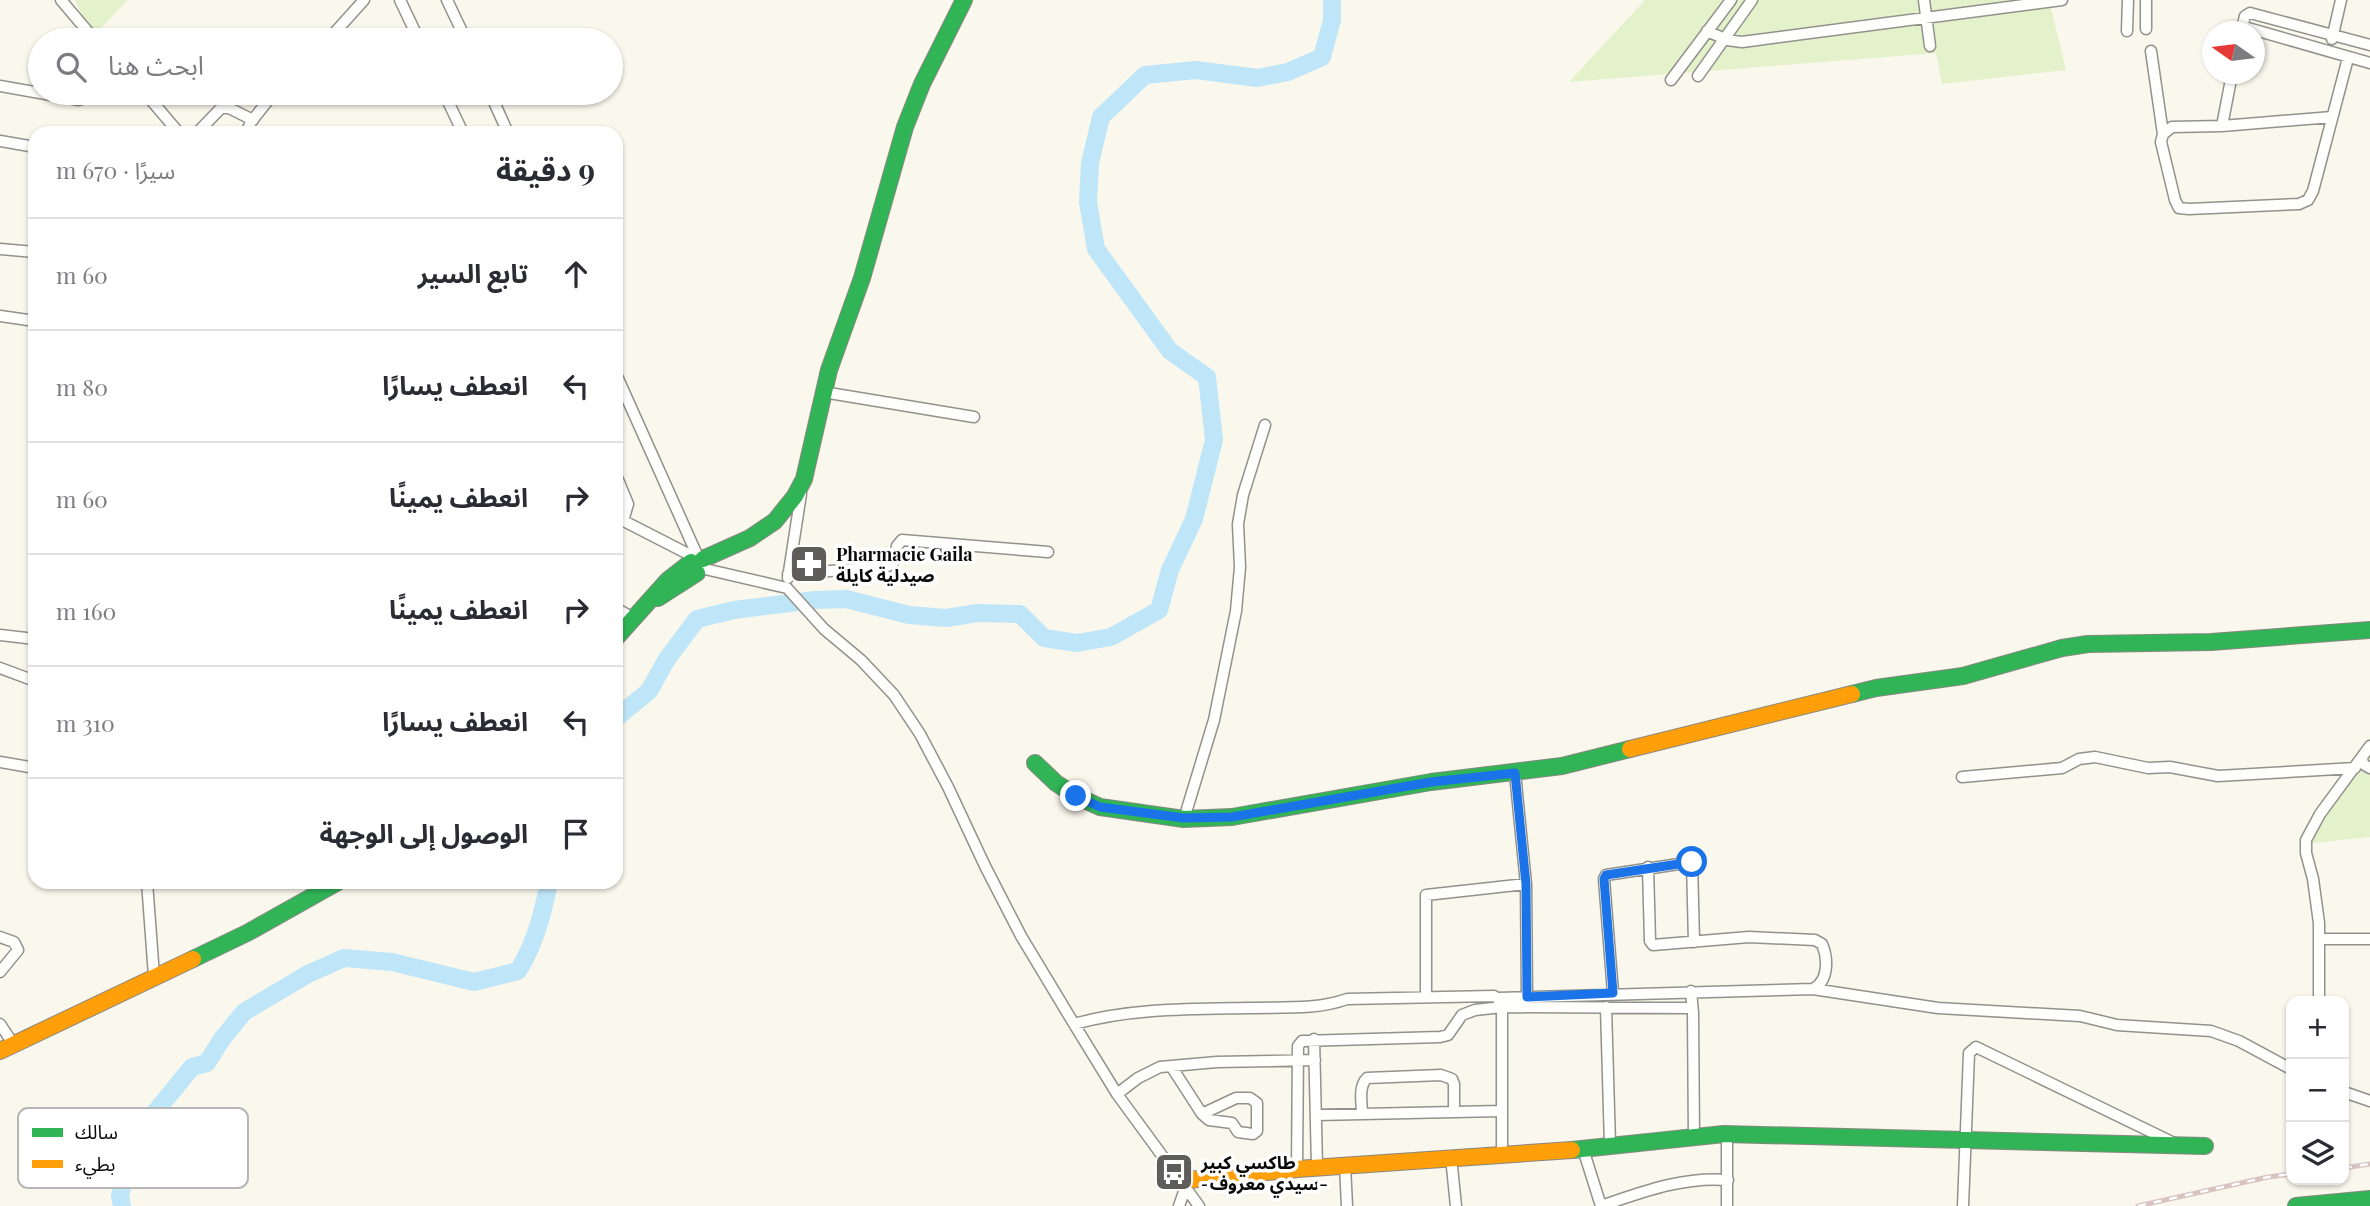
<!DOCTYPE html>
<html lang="ar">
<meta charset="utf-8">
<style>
:root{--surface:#fff;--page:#f7f7f7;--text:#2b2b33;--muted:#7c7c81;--line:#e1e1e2}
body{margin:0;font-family:"Playfair Display","Noto Sans Arabic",serif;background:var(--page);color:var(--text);direction:rtl}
.controls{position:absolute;right:21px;bottom:21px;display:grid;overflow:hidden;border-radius:14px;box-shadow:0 2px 5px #0004}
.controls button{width:63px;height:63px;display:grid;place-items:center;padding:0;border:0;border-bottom:2px solid var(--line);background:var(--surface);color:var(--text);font:35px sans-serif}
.compass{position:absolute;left:2202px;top:21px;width:63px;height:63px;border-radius:50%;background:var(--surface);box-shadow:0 2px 5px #0004;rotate:284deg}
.stop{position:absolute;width:21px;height:21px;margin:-16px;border:5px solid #1a73e8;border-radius:50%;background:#fff}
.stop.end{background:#1a73e8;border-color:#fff;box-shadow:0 2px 7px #0008}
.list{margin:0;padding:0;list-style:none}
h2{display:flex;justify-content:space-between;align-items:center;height:91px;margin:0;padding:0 28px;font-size:30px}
h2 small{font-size:23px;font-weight:400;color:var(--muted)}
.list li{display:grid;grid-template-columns:46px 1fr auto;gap:21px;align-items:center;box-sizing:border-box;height:112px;padding:0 28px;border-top:2px solid var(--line)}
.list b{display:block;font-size:26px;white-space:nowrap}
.list em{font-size:23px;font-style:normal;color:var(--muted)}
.icon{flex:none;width:38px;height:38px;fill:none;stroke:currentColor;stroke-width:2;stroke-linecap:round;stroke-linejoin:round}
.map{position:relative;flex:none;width:2370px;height:1206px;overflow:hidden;direction:ltr}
.search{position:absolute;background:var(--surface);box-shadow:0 2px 5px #0004;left:28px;top:28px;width:595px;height:77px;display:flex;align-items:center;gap:18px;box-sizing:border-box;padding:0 24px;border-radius:38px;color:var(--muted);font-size:26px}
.panel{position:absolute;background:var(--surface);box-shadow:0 2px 5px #0004;left:28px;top:126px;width:595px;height:763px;border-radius:21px;direction:rtl}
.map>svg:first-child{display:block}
</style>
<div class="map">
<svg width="2370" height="1206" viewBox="0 0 2370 1206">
<rect width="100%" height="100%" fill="#faf7ed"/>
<path fill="#e3f2ca" d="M75 0H128L92 37Z
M1645 0H2049L2066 70 1942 84 1936 53 1569 82Z
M2370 737V837L2304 844Z"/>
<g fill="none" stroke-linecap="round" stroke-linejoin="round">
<path stroke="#bfe6f8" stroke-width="18" d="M616 718 649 691 667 659 697 619 734 610 815 600 846 599 909 615 946 618 978 613 1020 614 1044 638 1077 643 1111 637 1159 610 1170 570 1194 519 1214 440 1207 377 1170 351 1096 249 1088 202 1090 163 1101 117 1145 75 1196 70 1257 78 1288 72 1322 57 1332 20V0
M122 1206 120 1196 135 1137 192 1067 207 1063 222 1039 244 1012 308 974 344 958 392 962 474 982 518 971C535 944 543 913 549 882"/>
<g stroke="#92918c" stroke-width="13">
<path id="street" d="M61 0 95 40
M400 0 419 40
M447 0 466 40
M1924 0 1930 46
M2242 28H2248L2370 63
M2146 29V0
M1707 31 1727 40 1742 42 2062 0
M2127 31 2128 0
M2241 32 2245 16 2250 13 2370 45
M2332 39 2341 0
M328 40 364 0
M2151 51 2163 134 2161 142 2175 200 2179 208 2189 209 2299 204 2308 200 2313 191 2348 58
M1698 76 1752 0
M1671 80 1731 0
M0 86 79 100 87 97 90 93
M145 93 179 133
M444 93 463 133
M490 93 508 133
M2222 126 2232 74
M197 133 221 108H229L253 120
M246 133 251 122 274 93
M2163 134 2172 127 2222 126 2332 117
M0 141 35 147
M0 249 35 252
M0 316 35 321
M616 374 698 557
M823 392 974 417
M616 475 628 504 623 521
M616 517 696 558
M705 569 787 588 824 629 861 660 894 695 920 734 948 787 985 866 1021 936 1074 1024 1117 1094 1199 1206
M788 574 886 567 893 563 897 546 902 540 1048 552
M788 578 801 494
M616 608 633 618
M0 635 35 639
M0 668 35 681
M2362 758 2363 764 2370 768
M0 762 35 768
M1515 773 1526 884
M1962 777 2062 768 2079 759 2095 757 2148 768 2170 767 2218 776 2355 768
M1184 819 1214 720 1236 611 1240 567 1238 524 1243 495 1265 425
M147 882 154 976
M0 937 14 942 18 950 0 972
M2320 939H2370
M1813 989 1938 1008 2080 1016 2117 1025 2211 1031 2239 1041 2291 1069
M1691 991 1693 1013 1694 1138
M1613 993 1604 879 1606 875 1692 862 1694 942
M1426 996V895L1526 884 1527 997
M1498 998 1813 989C1829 981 1828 958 1822 944L1815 940 1749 937 1653 945 1650 941 1648 867
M2319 1001V923L2313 879 2306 853V840L2320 814 2370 746
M1606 1007 1610 1145
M0 1024 14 1045
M1074 1024C1132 1008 1191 1009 1250 1008 1282 1007 1317 1010 1347 999L1494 996 1501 1001 1502 1007V1154
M1314 1039 1317 1167
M1171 1066 1202 1114 1209 1120 1232 1123 1238 1132 1253 1134 1257 1131V1103L1250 1098H1236L1202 1114
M2344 1092 2370 1101
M1117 1094 1138 1078 1160 1067 1217 1062 1315 1060
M1454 1112 1502 1111
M1316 1115 1454 1112V1084L1452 1079 1441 1075 1367 1078C1358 1087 1362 1103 1362 1114
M1727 1135V1206
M1583 1149 1601 1206
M1451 1157 1456 1206
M1345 1165 1347 1206
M1297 1169 1298 1046 1302 1041 1440 1037 1448 1035 1462 1015 1475 1010 1502 1007 1691 1008
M1179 1206 1185 1189
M1601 1206C1642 1192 1684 1176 1728 1180
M1963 1206 1969 1053 1976 1047 2174 1143"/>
</g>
<g stroke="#898783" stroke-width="18">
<path id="fast" d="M703 559 750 538 775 521 795 496 804 479 829 370 862 278 905 127 922 84 964 0
M658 598 697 573
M616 638 668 580 691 562
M1852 694 1876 688 1963 676 2062 648 2088 644 2211 642 2370 630
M1035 763 1056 783 1076 796 1100 807 1184 819 1232 817 1431 782 1562 766 1630 749
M193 959 247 933 338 882
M1572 1150 1724 1134 2205 1146
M2296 1206 2370 1199"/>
</g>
<g stroke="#898783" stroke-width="18">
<path id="slow" d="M1630 749 1852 694
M0 1051 193 959
M1179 1181 1297 1169 1572 1150"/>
</g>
<use href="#street" stroke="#fefefc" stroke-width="10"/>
<use href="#fast" stroke="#30b455" stroke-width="16"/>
<use href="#slow" stroke="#ff9f0a" stroke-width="16"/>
<g stroke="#d8c2c2" stroke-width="5">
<path id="rail" d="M2344 1168 2370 1164
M2138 1206 2268 1177 2291 1174"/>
</g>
<use href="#rail" stroke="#fff" stroke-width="2.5" stroke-dasharray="8" stroke-linecap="butt"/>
</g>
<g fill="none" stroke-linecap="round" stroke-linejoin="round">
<path stroke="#1a73e8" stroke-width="9" d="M1076 796 1100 807 1184 818 1232 817 1431 782 1515 773 1526 884 1527 997 1613 993 1604 879 1606 875 1692 862"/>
</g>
<defs>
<g id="pharmacy-square" transform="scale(2.0125)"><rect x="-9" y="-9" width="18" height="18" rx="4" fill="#5e5d59" stroke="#fff"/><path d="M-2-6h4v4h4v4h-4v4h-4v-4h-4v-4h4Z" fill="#fff"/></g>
<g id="bus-square" transform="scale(2.0125)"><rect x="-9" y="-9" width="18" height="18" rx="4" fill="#5e5d59" stroke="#fff"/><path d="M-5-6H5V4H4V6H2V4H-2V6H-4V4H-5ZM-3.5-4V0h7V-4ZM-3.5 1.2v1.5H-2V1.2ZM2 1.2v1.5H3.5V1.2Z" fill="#fff"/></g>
</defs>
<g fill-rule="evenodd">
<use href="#pharmacy-square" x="809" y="564"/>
<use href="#bus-square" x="1174" y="1172"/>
</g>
<g text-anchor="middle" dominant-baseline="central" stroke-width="7" stroke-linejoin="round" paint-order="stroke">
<g font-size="18" font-weight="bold" fill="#0a0a0a" stroke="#fff" text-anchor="start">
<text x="836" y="554">Pharmacie Gaila<tspan x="836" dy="21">صيدلية كايلة</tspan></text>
<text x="1201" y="1162">طاكسي كبير<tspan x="1201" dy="21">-سيدي معروف-</tspan></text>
</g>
</g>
<rect x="18" y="1108" width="230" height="80" rx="10" fill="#fff" stroke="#b6b6b6" stroke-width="2"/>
<rect x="32" y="1128" width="31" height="9" fill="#30b455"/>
<rect x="32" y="1160" width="31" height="8" fill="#ff9f0a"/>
<g font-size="19" fill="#0a0a0a">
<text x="75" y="1139">سالك</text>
<text x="75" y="1171">بطيء</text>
</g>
</svg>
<div class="controls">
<button>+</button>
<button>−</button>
<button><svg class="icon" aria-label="layers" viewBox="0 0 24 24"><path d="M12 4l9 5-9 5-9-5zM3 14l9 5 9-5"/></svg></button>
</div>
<svg class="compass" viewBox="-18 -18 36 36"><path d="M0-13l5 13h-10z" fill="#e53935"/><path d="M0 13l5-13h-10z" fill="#7c7c81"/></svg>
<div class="stop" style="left:1692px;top:862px"></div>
<div class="stop end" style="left:1076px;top:796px"></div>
<div class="search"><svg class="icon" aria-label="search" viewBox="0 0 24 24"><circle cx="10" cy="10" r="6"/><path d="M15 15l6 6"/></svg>ابحث هنا</div>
<section class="panel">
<h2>9 دقيقة<small>سيرًا · 670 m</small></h2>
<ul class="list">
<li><svg class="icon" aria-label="ahead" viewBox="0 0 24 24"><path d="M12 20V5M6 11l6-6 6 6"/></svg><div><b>تابع السير</b></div><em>60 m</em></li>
<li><svg class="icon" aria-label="left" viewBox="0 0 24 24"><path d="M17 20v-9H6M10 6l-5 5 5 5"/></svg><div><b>انعطف يسارًا</b></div><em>80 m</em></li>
<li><svg class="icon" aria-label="right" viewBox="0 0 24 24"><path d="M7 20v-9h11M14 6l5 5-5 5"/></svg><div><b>انعطف يمينًا</b></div><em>60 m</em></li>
<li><svg class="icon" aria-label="right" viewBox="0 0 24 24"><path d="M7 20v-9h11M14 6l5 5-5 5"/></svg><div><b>انعطف يمينًا</b></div><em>160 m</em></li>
<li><svg class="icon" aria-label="left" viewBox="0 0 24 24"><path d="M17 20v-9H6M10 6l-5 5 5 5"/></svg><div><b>انعطف يسارًا</b></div><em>310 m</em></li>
<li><svg class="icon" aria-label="arrive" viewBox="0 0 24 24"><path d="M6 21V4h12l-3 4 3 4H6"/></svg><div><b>الوصول إلى الوجهة</b></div></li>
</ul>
</section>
</div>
